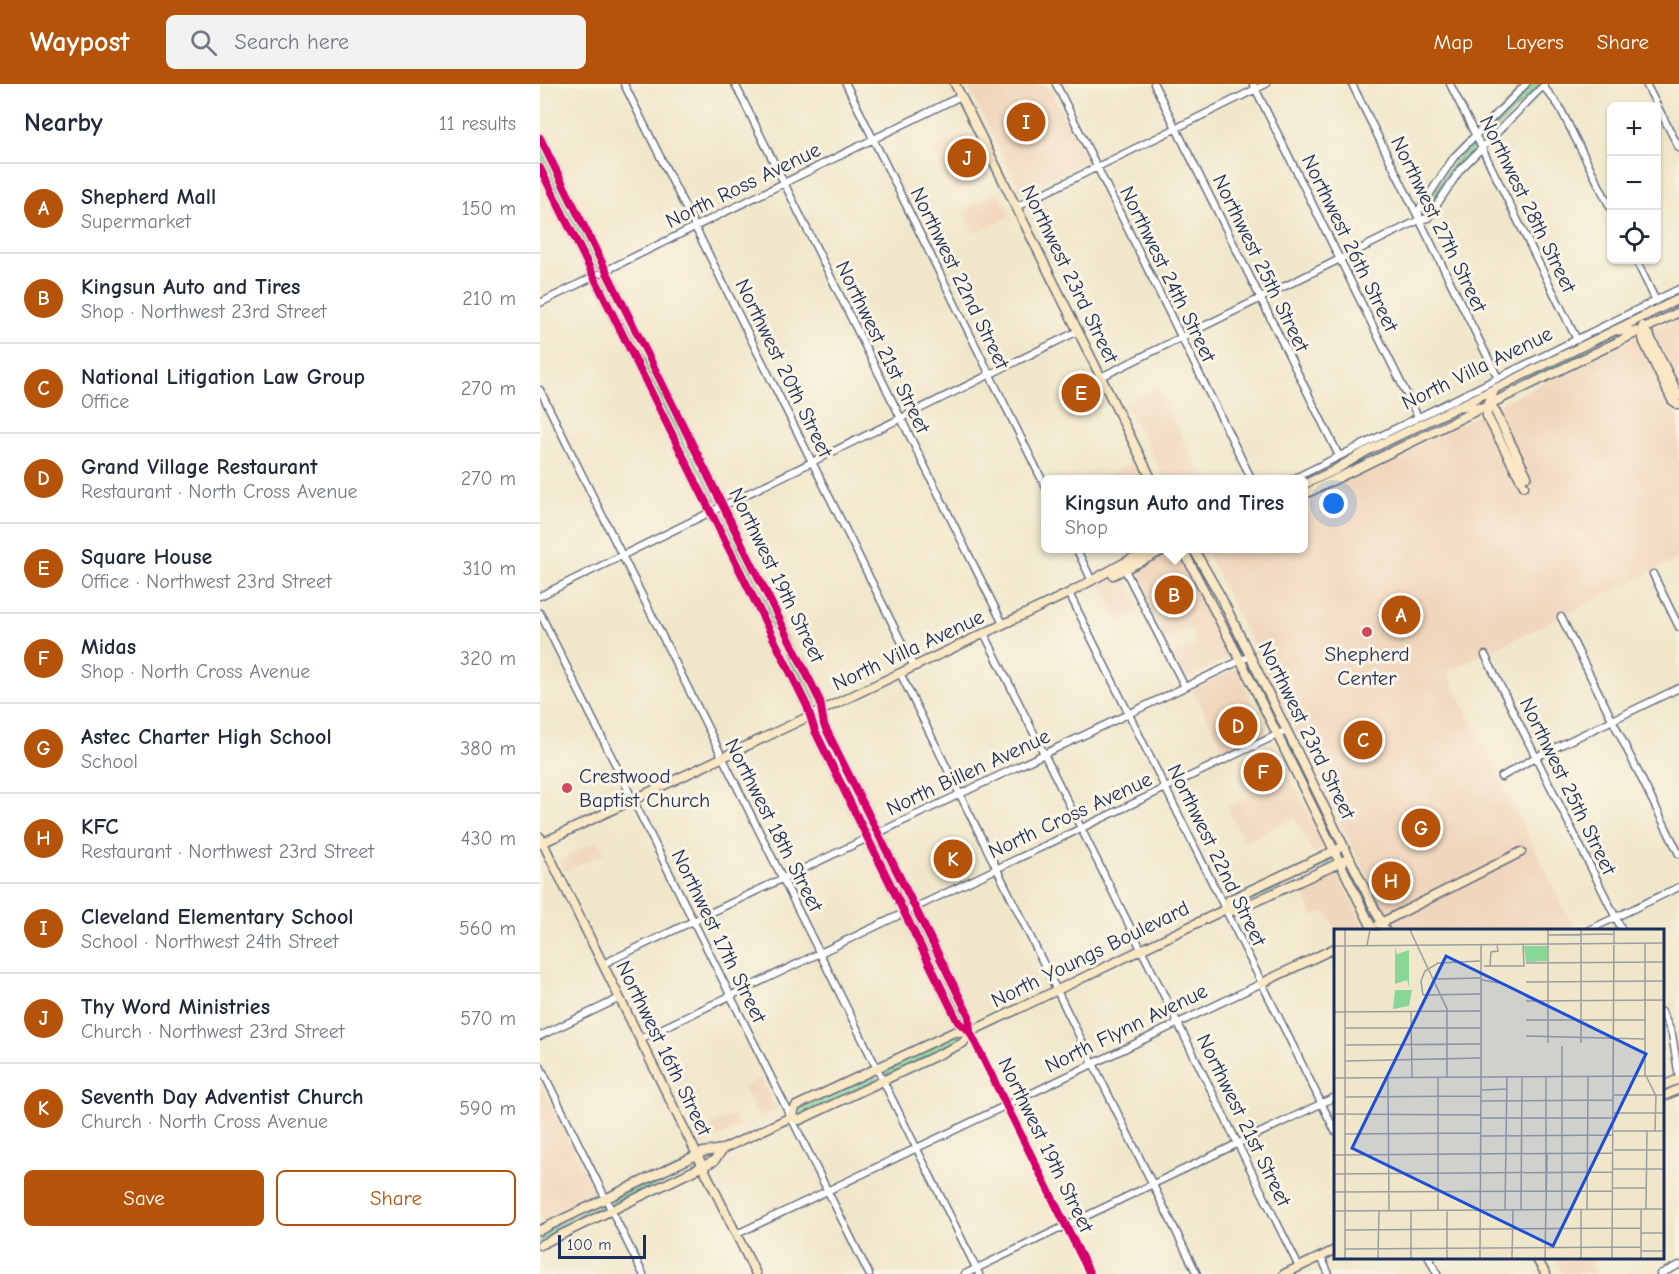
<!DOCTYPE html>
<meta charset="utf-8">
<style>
:root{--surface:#fff;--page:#f2f2f3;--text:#1f2937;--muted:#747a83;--line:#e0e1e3;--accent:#b45309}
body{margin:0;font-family:"Comic Neue",sans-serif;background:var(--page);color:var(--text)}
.controls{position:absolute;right:18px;top:18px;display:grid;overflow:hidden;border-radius:9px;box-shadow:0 2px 4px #0004}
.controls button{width:54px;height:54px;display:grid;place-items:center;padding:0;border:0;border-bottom:2px solid var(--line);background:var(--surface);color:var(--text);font:30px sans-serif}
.scale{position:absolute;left:18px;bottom:15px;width:88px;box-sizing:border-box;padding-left:6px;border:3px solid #1b2f5e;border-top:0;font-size:16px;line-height:21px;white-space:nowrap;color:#1b2f5e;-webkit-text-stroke:4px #fcf5e5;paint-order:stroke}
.you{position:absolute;left:794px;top:420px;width:21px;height:21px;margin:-15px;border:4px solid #fff;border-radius:50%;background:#1a73e8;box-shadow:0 0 0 9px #1a73e833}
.badge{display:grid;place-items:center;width:39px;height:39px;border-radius:50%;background:var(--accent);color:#fff;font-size:20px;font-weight:700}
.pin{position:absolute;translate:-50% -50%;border:3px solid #fff;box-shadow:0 2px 6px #0006}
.popup{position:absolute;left:501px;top:391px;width:267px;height:78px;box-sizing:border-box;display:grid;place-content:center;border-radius:9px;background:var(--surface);filter:drop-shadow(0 2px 4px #0005);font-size:20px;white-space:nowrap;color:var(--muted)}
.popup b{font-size:22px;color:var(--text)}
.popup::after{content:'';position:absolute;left:50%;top:100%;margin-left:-12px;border:12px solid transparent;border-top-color:var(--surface)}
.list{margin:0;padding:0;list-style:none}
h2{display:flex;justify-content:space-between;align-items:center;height:78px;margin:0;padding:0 24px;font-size:26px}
h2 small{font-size:20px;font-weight:400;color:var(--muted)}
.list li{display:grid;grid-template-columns:39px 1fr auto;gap:18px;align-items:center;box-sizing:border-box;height:90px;padding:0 24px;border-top:2px solid var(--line)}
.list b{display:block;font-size:22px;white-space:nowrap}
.list p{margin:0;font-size:20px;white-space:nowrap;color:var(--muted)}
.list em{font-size:20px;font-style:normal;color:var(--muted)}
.actions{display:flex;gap:12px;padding:18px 24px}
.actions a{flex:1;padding:14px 0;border:2px solid var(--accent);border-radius:9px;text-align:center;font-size:21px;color:var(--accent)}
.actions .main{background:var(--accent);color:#fff}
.icon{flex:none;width:33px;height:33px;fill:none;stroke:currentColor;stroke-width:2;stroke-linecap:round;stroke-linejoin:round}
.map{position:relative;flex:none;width:1139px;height:1190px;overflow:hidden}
header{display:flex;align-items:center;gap:36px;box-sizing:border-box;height:84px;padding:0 30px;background:var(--accent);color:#fff}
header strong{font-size:28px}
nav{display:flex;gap:33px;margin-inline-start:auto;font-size:21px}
.search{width:420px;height:54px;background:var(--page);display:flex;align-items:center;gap:15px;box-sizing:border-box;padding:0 21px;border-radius:9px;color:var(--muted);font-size:22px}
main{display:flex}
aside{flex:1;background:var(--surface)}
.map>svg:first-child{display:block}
</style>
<header>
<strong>Waypost</strong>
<div class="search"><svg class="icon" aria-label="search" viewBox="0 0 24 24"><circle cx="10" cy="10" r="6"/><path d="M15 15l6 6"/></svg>Search here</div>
<nav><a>Map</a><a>Layers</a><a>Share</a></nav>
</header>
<main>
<aside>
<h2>Nearby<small>11 results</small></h2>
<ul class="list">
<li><span class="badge">A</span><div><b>Shepherd Mall</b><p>Supermarket</p></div><em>150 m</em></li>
<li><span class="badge">B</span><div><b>Kingsun Auto and Tires</b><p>Shop · Northwest 23rd Street</p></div><em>210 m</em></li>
<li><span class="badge">C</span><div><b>National Litigation Law Group</b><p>Office</p></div><em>270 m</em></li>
<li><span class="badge">D</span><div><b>Grand Village Restaurant</b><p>Restaurant · North Cross Avenue</p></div><em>270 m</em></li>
<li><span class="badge">E</span><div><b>Square House</b><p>Office · Northwest 23rd Street</p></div><em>310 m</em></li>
<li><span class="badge">F</span><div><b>Midas</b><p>Shop · North Cross Avenue</p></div><em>320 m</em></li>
<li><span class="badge">G</span><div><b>Astec Charter High School</b><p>School</p></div><em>380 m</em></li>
<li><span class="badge">H</span><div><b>KFC</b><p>Restaurant · Northwest 23rd Street</p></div><em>430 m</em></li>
<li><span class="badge">I</span><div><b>Cleveland Elementary School</b><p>School · Northwest 24th Street</p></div><em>560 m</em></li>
<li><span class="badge">J</span><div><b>Thy Word Ministries</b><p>Church · Northwest 23rd Street</p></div><em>570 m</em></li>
<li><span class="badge">K</span><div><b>Seventh Day Adventist Church</b><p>Church · North Cross Avenue</p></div><em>590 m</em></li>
</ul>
<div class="actions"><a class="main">Save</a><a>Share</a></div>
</aside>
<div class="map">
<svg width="1139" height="1190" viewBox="0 0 1139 1190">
<rect width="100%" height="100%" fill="#fcf5e5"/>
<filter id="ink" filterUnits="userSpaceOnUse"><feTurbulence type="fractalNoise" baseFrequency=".0167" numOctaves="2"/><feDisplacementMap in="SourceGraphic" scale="12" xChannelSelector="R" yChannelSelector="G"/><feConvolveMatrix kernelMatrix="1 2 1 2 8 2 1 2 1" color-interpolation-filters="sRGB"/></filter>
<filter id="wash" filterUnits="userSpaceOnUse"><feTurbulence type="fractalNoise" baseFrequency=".008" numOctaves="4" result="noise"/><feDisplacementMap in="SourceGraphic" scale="24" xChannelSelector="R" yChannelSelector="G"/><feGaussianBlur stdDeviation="1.35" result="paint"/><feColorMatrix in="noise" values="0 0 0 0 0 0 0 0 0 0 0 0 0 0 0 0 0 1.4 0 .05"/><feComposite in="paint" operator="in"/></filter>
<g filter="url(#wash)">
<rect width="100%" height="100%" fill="#f0e7ca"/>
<path fill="#f0d6bc" d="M427 0H507L546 76 481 108Z
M429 49 450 91 414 108 393 66Z
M459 108 472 132 434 149 423 126Z
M1139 232V475L907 588 1035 846H854L665 465 763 464V417Z
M552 296 564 320 530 337 518 312Z
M617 304 663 395H625L585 319Z
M592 379 601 395H559Z
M636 467 650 489 691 572 644 596 632 572 657 560 649 543 624 555 616 539 641 526 640 524 637 520 612 532 591 489Z
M584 491 601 527 579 538 561 501Z
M697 585 727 648 685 669 653 605Z
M733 660 786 762 773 770 755 734 704 758 687 723 716 709 700 676Z
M58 757 65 769 24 788 19 776Z
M796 787 824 842 816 846H796L786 827 774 832 761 804Z
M221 994 236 1026 219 1034 203 1003Z
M0 999 56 1112 0 1139Z
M194 1030 200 1043 161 1062 154 1050Z
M1014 1174H1050L1058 1190H1022Z"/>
<path fill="#88d797" stroke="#52837a" stroke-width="1.5" d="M988 0H1001L942 58 940 53 941 49Z
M935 55 938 61 917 85 886 131H881L910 84Z
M0 60 60 181 58 184 52 182 0 77Z
M64 194H66L177 417 174 420H170L60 198Z
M1139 208V211L761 395 757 396Z
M1077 254 954 314 997 287 1026 274Z
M179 430H183L277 618 275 624 272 623 177 432Z
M279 641 333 744 331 746H328L277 644Z
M336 756H338L370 821 369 822 365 821 334 760Z
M789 773 792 776 790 779 692 826 688 819Z
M373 829 376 831 426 934 425 938H422L371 833Z
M414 950 422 951 420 957 349 991 344 988 348 981Z
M332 990 336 992 335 997 263 1032 257 1033 256 1026Z
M154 1077 156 1082 75 1121 72 1119V1115Z
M61 1120 65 1121 66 1125 0 1157V1149Z"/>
</g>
<g filter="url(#ink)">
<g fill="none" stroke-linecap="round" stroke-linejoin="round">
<g stroke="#666f84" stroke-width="9">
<path id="street" d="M84 0 374 583
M195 0 463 540
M306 0 505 402
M516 0 712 396
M614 0 799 372
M713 0 878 333
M812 0 958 294
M910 0 1037 256
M1106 0 1139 64
M1003 2 1019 22 1072 127
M476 123 726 0
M879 133V126L914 73 986 0
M1096 176 1116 217
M0 219 421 12
M561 293 879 136 888 134 920 86 1005 0
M0 306 439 1190
M751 396 1139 205
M536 464 552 497
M585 486 645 603
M1113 490 1139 543
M529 509 795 1047
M0 512 538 247
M0 529 329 1190
M1021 533 1139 770
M444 549 759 1183
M945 571 1082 846
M360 589 657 1190
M961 693 996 673 1139 604
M1049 846 1139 803
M63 880 710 572
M1122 928 1132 950 1139 993
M430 948 550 1190
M0 952 80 914
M100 955 747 646
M0 982 103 1190
M197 1150 722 899
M781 1173 789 1190
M889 1174 897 1190
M425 1190 795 1013
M1120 1190 1139 1181"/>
</g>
<g stroke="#666f84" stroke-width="11">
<path id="secondary" d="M415 0 612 396
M0 54 280 617 284 641 429 932 430 948
M0 84 267 622 275 647 418 938 430 948
M1103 242 1101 247 1104 258 1132 316 1139 321
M1075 246C1087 248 1097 245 1109 251L1139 312
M955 305 946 323 947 332 984 402
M920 322 954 325 987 392
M763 401 793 387 825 368 1139 215
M763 411 1139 228
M642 464 707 589 833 846
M653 464 681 513 845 846
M573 491 628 464
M0 753 216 1190
M0 760 529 509 611 464
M686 825 689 816 798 765
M839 840 981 768
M722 899 795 864
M1122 1002 1139 995
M1122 1013 1139 1005
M251 1033 260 1036 423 959 430 948
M0 1146 163 1068 183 1065 251 1033 256 1022 414 948H430L686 825 695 827 810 774
M0 1161 163 1082 174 1077 183 1065
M996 1174 1006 1190
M744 1190 795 1166"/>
</g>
<use href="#street" stroke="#fff" stroke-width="6"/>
<use href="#secondary" stroke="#fae7c3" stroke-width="8"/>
<g stroke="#fcf5e5" stroke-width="11">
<path id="cycleway" d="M0 54 280 617 284 641 429 932 430 948
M0 84 267 622 275 647 418 938 430 948 550 1190"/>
</g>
<use href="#cycleway" stroke="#d6006c" stroke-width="8"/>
</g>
</g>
<g fill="#d1495b" stroke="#fcf5e5" stroke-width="2">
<circle cx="827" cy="548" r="6"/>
<circle cx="27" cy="704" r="6"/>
</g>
<g text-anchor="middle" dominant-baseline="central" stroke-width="6" stroke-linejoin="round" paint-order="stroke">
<g font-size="21" fill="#1b2f5e" stroke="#fcf5e5">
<text transform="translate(203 101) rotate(-26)">North Ross Avenue</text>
<text transform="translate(988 120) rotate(64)">Northwest 28th Street</text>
<text transform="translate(899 140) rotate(64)">Northwest 27th Street</text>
<text transform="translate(810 159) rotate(64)">Northwest 26th Street</text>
<text transform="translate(721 179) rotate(64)">Northwest 25th Street</text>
<text transform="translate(530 190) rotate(64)">Northwest 23rd Street</text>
<text transform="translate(628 190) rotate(64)">Northwest 24th Street</text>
<text transform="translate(420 194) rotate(64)">Northwest 22nd Street</text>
<text transform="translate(343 263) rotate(64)">Northwest 21st Street</text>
<text transform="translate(244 284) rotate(64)">Northwest 20th Street</text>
<text transform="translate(937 284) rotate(-26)">North Villa Avenue</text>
<text transform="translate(237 491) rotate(64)">Northwest 19th Street</text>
<text transform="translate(368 566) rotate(-25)">North Villa Avenue</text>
<text transform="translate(767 646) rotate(64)">Northwest 23rd Street</text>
<text transform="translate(428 688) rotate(-25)">North Billen Avenue</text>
<text transform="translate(1028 702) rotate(64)">Northwest 25th Street</text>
<text transform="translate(530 731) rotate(-25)">North Cross Avenue</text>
<text transform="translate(234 741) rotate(63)">Northwest 18th Street</text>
<text transform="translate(677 771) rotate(64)">Northwest 22nd Street</text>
<text transform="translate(179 852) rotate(64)">Northwest 17th Street</text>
<text transform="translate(550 870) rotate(-26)">North Youngs Boulevard</text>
<text transform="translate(586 944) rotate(-26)">North Flynn Avenue</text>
<text transform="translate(124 964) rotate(64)">Northwest 16th Street</text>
<text transform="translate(704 1036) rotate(64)">Northwest 21st Street</text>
<text transform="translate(506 1061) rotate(64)">Northwest 19th Street</text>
</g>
<g font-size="21" fill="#1b2f5e" stroke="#fcf5e5">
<text x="827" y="570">Shepherd<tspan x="827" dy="24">Center</tspan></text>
<text x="39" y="692" text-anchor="start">Crestwood<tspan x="39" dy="24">Baptist Church</tspan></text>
</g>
</g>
<g transform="translate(794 845)">
<rect width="330" height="330" fill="#f0e7ca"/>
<path d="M190 17H213V32L192 33ZM61 18 63 25 75 21V58L73 51 61 55ZM61 61H78L75 77 59 80Z" fill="#88d797"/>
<path fill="none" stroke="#9b9d9f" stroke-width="1.5" d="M11 1V329M76 1 113 80V148M214 1V114M214 6 280 5M33 16 36 1H47M0 17 330 14M146 32 104 34 91 42 87 52 89 66 146 65M192 34 330 33M150 37H190L189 15M156 37 157 23 164 22 163 16M101 50 146 49M148 51 166 54M192 53 330 52M192 72 330 71M77 82 78 148M0 83 146 82M192 91H311M11 99H146M192 107 311 110M247 114V1M11 116 146 115M11 132 146 129M311 147V14M312 147 322 167 321 202M0 149 330 147M54 149 55 282M104 149V282M147 149V16M148 161 173 160M280 166H330M11 168 147 167M147 172 279 171M280 184H330M0 185 147 186M147 189H279M280 202H330M11 205 147 204M147 207 279 206M280 221H330M0 226 279 224M279 240H330M0 245 279 243M279 259H312M212 261V147M0 263 279 262M312 280 313 202M171 281 173 147M187 281 188 147M228 281V117M253 281 254 148M0 282 330 280M11 301 307 299M307 304H330M11 320 307 318M307 322H330M44 329 45 282M77 329V282M113 329V281M146 329 147 149M178 329 179 281M211 329 213 225M247 329V281M278 329 280 1M307 329V280"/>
<path fill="#1d4ed8" fill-opacity="0.15" stroke="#1d4ed8" stroke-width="3" d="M112 27 312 125 219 317 18 219Z"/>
<rect width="330" height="330" fill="none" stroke="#1b2f5e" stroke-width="3"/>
</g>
</svg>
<div class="controls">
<button>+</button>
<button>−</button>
<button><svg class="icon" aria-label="locate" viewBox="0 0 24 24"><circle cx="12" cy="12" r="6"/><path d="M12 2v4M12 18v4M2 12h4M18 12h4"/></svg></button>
</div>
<div class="scale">100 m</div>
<div class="you"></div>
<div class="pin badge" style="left:861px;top:531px">A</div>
<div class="pin badge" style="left:634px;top:511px">B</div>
<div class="popup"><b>Kingsun Auto and Tires</b>Shop</div>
<div class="pin badge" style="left:823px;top:656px">C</div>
<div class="pin badge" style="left:698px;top:642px">D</div>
<div class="pin badge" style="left:541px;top:309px">E</div>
<div class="pin badge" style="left:723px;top:688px">F</div>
<div class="pin badge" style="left:881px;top:744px">G</div>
<div class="pin badge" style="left:851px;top:797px">H</div>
<div class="pin badge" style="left:486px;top:38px">I</div>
<div class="pin badge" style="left:427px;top:74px">J</div>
<div class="pin badge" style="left:413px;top:775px">K</div>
</div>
</main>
